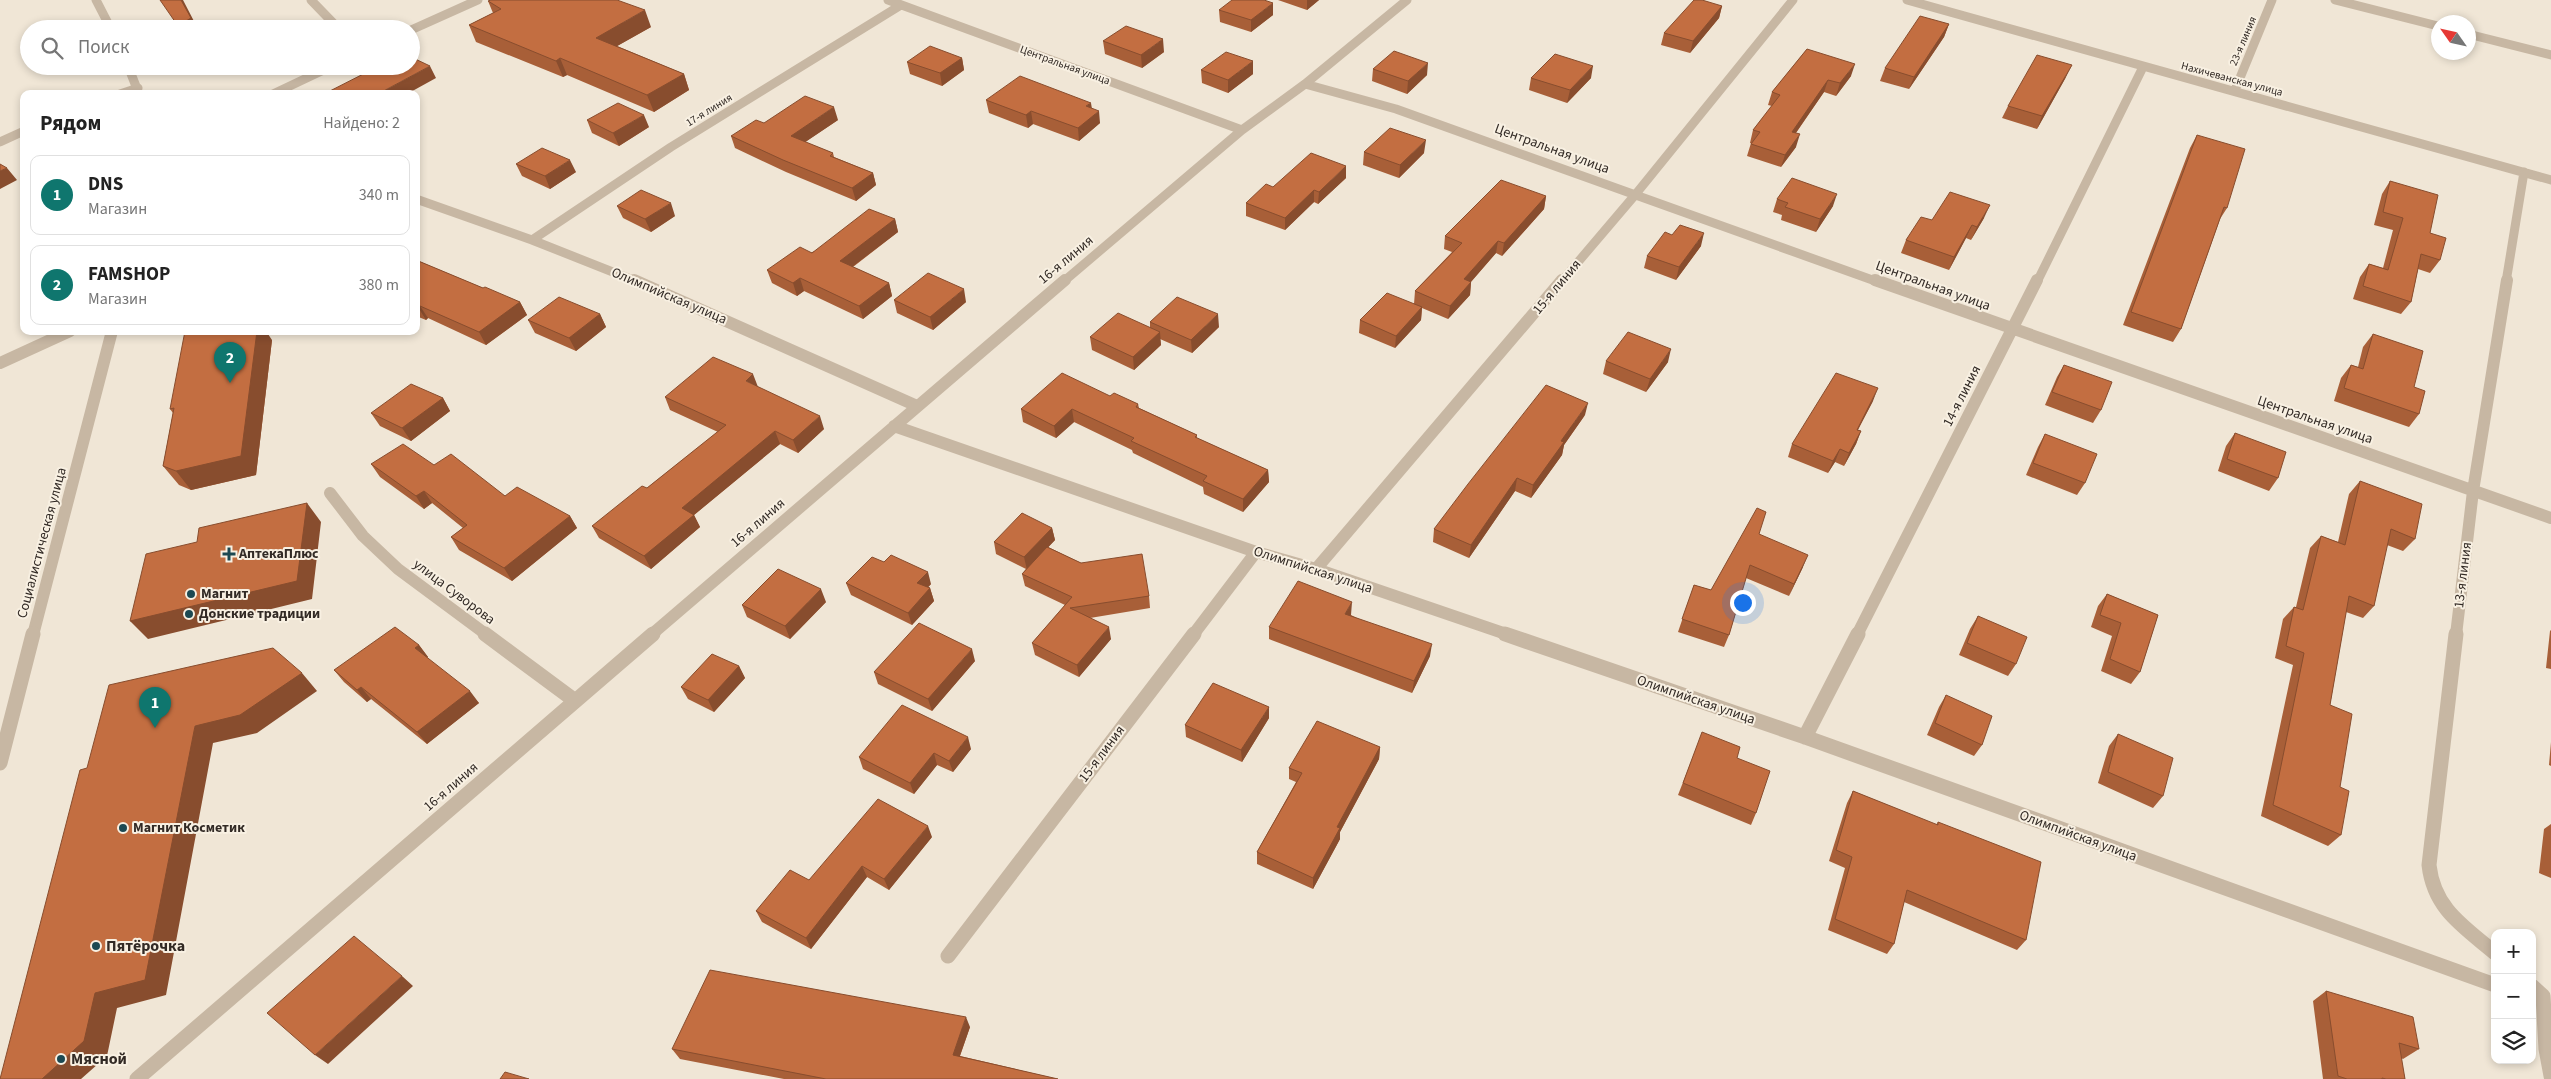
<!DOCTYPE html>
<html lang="ru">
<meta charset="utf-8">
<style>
:root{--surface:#fff;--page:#f2f2f2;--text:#222;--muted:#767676;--line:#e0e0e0;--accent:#0f766e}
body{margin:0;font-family:"Source Sans 3",sans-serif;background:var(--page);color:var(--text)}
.controls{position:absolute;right:15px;bottom:15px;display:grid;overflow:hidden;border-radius:10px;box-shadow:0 2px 8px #0003}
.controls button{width:45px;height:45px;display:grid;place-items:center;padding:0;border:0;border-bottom:1px solid var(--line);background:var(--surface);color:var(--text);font:25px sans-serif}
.compass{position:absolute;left:2431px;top:15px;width:45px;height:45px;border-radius:50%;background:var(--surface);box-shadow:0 2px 8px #0003;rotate:304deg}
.you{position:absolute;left:1742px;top:602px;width:18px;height:18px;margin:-12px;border:4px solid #fff;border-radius:50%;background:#1a73e8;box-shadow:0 0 0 8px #1a73e833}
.badge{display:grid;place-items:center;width:32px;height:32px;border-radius:50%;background:var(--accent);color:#fff;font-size:16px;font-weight:700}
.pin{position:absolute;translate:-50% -41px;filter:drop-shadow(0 1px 2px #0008)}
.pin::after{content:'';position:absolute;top:26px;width:18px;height:15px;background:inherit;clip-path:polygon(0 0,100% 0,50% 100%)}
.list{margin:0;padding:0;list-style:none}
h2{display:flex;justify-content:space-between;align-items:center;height:65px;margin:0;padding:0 20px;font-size:21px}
h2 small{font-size:16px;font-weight:400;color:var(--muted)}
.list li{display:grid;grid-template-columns:32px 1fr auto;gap:15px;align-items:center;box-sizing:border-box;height:80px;margin:0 10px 10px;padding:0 10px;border:1px solid var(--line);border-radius:10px}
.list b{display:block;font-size:19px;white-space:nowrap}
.list p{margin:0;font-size:16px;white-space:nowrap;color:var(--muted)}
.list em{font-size:16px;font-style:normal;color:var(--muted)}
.icon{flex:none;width:28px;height:28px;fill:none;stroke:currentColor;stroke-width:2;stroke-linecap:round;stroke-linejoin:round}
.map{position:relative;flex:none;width:2551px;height:1079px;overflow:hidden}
.search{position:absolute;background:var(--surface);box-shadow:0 2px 8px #0003;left:20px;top:20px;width:400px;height:55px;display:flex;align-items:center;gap:12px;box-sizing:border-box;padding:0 18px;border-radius:28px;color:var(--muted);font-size:19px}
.panel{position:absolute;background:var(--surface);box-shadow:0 2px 8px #0003;left:20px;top:90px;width:400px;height:245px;border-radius:10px}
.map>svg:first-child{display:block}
</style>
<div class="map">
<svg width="2551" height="1079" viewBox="0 0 2551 1079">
<rect width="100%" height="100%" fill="#f0e6d6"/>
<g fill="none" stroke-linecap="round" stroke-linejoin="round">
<path stroke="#c7b7a3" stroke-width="9" d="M311 0 339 29
M888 0 1242 130
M1907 0 2551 180
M2335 0 2438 26
M411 30 478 0
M2468 34 2551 55
M1305 84 1396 109 1878 282
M2235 90 2272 0
M120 94 138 88
M273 94 332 66
M0 142 24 131
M416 199 532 240 638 282
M532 240 671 147 901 5
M1063 282 1242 130 1305 84 1407 0
M1561 282 1635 195 1793 0
M2037 282 2143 67
M2506 282 2524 172"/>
<path stroke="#c7b7a3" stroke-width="12" d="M634 280 917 406
M1875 280 2551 518
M0 363 70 331
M894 426 1256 552 1316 569 1509 635
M330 493 363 536 398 569 487 635
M1316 569 1562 280
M651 635 1065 280
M1193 635 1256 552
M1857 635 2037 280
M2456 635 2473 491 2507 280"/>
<path stroke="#c7b7a3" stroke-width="15" d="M485 634 574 700
M1505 634 1805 737 2495 985
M2456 634 2429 865C2434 909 2463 926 2495 953
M1805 737 1858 634
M948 956 1194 634
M2532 986 2543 996 2546 1049 2551 1076
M137 1079 653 634"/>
<path stroke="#c7b7a3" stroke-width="9" d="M96 0 111 29
M128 66 139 94"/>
<path stroke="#c7b7a3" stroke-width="12" d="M33 635 112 331"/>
<path stroke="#c7b7a3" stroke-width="15" d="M0 763 33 634"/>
</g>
<path fill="#a85f38" d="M1278 0H1319L1307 10Z
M488 1 651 27 617 46 684 74 689 90 654 112 567 75 563 77 476 42 469 25 493 13Z
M1722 6 1719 18 1690 53 1661 45 1664 33Z
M1219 10 1273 15 1251 32 1220 22Z
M1949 24 1944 37 1909 89 1880 81 1885 68Z
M1103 41 1164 52 1142 68 1105 54Z
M1807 49 1851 76 1836 96 1824 92 1796 133V147L1781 167 1747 156 1751 143H1750L1753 130 1772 106 1768 105 1772 92Z
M962 58 964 70 942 86 910 74 907 62Z
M1373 69 1427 75 1407 94 1372 81Z
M1201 70 1253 74 1228 93 1202 83Z
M2066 77 2037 129 2002 118 2008 106Z
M1531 78H1591L1567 103 1529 90Z
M986 100 1092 109 1100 123 1079 141 1033 124 1028 128 989 113Z
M587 120 649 127 619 146 592 133Z
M838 120 805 142 833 153 834 157 873 173 876 185 856 201 786 172 735 148 731 136 764 123Z
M2197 135 2227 208 2220 219 2181 329 2173 342 2123 325 2190 148Z
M1364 152 1424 153 1399 178 1363 165Z
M516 164 576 172 550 189 522 176Z
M1346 178 1318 204 1314 202 1285 230 1246 216V203L1273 187Z
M2390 181 2430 233 2440 260 2430 273 2418 269 2411 302 2401 314 2353 299 2360 277 2369 264 2383 268 2393 230 2374 225 2382 194Z
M1546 196 1544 209 1502 256 1496 253 1471 282 1470 295 1448 319 1422 308 1421 320 1395 348 1359 333 1360 320 1414 304 1415 291 1452 252 1444 249 1445 236Z
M1777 199 1833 206 1816 232 1781 220 1782 215 1773 212Z
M617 206 675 216 651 232 623 218Z
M1984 218 1971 240 1966 238 1949 270 1901 253 1906 240 1932 220Z
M895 219 898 232 853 267 889 283 892 296 863 319 804 291 797 296 772 283 767 270Z
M1672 235 1701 246 1676 280 1644 268 1647 256Z
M416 260 483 288 520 302 527 315 486 345 428 318 426 320 416 316Z
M894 300 966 302 933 330 897 313Z
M600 314 606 327 576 351 535 333 528 320Z
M1150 322 1219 327 1192 353 1160 339 1161 345 1134 370 1092 350 1090 337 1150 328Z
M2373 334 2414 387 2419 414 2409 427 2334 401 2341 378 2351 365 2358 367 2363 347Z
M272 340 256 475 191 490 179 485 163 466 173 413 170 409Z
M1606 361 1668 362 1646 392 1603 374Z
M2064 365 2101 410 2093 423 2045 405 2057 377Z
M758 387 824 429 798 453 780 444 694 515 700 527 651 569 599 538 592 526 647 488 718 432 670 410 665 397Z
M1110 396 1138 404 1139 408 1197 435V438L1268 470 1269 482 1243 512 1204 494 1203 487 1133 453 1132 450 1074 422 1056 438 1023 422 1021 409Z
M443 398 450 411 411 441 380 426 371 413Z
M1873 401 1858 430 1861 431 1856 444 1844 466 1835 462 1828 473 1788 457 1792 444Z
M1585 415 1564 445 1562 455 1531 498 1515 491 1469 558 1433 542 1434 529Z
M2235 433 2278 478 2269 491 2218 471 2226 446Z
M2045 434 2085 483 2077 495 2026 475 2038 447Z
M371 464 434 465 505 496 570 516 577 528 512 581 459 550 451 537 463 528 432 503 424 509 380 477Z
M2360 481 2415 539 2403 551 2387 545 2374 606 2363 618 2346 612 2330 705 2340 787 2341 835 2328 846 2261 816 2293 665 2275 658 2283 619 2294 607H2296L2310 548 2321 536 2338 542 2349 494Z
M1052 528 1055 540 1048 547 1149 596 1150 608 1090 618 1111 639 1079 677 1035 655 1032 643 1065 605 1025 586 1022 574 1026 569 996 554 994 542Z
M1759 534 1803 567 1789 596 1746 578 1729 635 1724 647 1678 632 1694 585 1711 590Z
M846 583 931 584 928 587 930 588 934 601 912 625 851 595Z
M2107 594 2158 615 2140 672 2131 684 2101 671 2112 636 2091 627 2098 606Z
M826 602 790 639 747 617 742 605Z
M1351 615 1430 656 1412 693 1269 639V627Z
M1978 616 2016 664 2008 676 1959 655 1970 629Z
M2551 630V669L2546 668 2550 631Z
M419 645 428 657 427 658 479 703 427 744 371 699 367 702 344 682 334 670Z
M975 661 932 711 878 684 874 672Z
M739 666 745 678 714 712 688 699 681 687Z
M1946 695 1982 745 1974 756 1927 735 1939 707Z
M1269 718 1242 762 1186 737 1185 725Z
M2118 734 2163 796 2153 808 2098 783 2109 746Z
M2551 742V766L2549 765Z
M1698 744 1737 758 1756 813 1751 825 1678 795Z
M1380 747 1379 759 1340 832V839L1313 889 1257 864V852L1296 782 1289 779V768Z
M971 749 953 772 937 765 914 794 863 769 859 757Z
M1853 791 1936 825 1938 822 2026 940 2017 950 1904 902 1894 944 1887 954 1828 930 1845 868 1829 861 1847 803Z
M2551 824V878L2539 873 2544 829Z
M932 837 889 890 867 877 811 949 762 922 756 911 809 880Z
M2326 991 2419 1049 2403 1059 2401 1058 2405 1079H2323L2313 1001Z
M970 1027 960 1056 1058 1079H784L680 1059 672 1049Z"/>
<path fill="#884d2e" d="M181 0H183L198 29H179L178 26Z
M1307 0H1319L1307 10Z
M1273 3V15L1251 32V20Z
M1722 6 1719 18 1690 53 1693 41Z
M645 10 651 27 603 54 596 38Z
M1949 24 1944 37 1909 89 1914 77Z
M1163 39 1164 52 1142 68 1141 55Z
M560 58 567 75 563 77 556 61Z
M962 58 964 70 942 86 940 73Z
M1253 61V74L1228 93V80Z
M1428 63 1427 75 1407 94 1408 81Z
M1855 64 1851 76 1836 96 1840 83Z
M2072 65 2066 77 2037 129 2042 116Z
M430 66 436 78 407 94H378Z
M1593 66 1591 78 1567 103 1570 90Z
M684 74 689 90 654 112 647 95Z
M1828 80 1824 92 1788 144 1792 132Z
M1091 103 1093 115 1086 106Z
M834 107 838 120 795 149 791 136Z
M1031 111 1033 124 1028 128 1026 115Z
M1099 111 1100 123 1079 141 1078 128Z
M644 115 649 127 619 146 613 133Z
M1800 134 1796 147 1781 167 1785 155Z
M1426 140 1424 153 1399 178 1400 165Z
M570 160 576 172 550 189 545 176Z
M1346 166V178L1318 204 1319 192Z
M7 168 17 180 0 189V171Z
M873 173 876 185 856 201 852 188Z
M1314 190V202L1285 230V218Z
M1837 194 1833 206 1816 232 1820 219Z
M1546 196 1544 209 1502 256 1504 243Z
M671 203 675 216 651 232 645 219Z
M1990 205 1984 218 1971 240 1977 227Z
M895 219 898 232 844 273 840 261Z
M1972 225 1966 238 1949 270 1954 257Z
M1704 233 1701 246 1676 280 1679 267Z
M1498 241 1496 253 1462 292 1464 279Z
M800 278 804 291 797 296 793 283Z
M1471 282 1470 295 1448 319 1450 306Z
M889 283 892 296 863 319 859 306Z
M964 289 966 302 933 330 930 317Z
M520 302 527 315 486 345 479 332Z
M420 306 428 318 426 320 418 307Z
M1422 307 1421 320 1395 348 1396 336Z
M600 314 606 327 576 351 569 338Z
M1218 314 1219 327 1192 353 1191 340Z
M257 331H266L272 340 256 475 191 490 176 471Z
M1160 332 1161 345 1134 370 1133 357Z
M1671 349 1668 362 1646 392 1650 379Z
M753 374 758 387 746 381Z
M1878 388 1873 401 1851 442Z
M443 398 450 411 411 441 402 428Z
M1588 403 1585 415 1564 445 1562 455 1531 498 1533 485 1561 441Z
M1072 409 1074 422 1056 438 1054 426Z
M820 416 824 429 798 453 793 440Z
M775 431 780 444 694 515 700 527 651 569 644 556 682 508Z
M1861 431 1856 444 1844 466 1849 453Z
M1840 449 1835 462 1828 473 1833 461Z
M1268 470 1269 482 1243 512V499Z
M1517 478 1515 491 1469 558 1471 545Z
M424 491 432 503 424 509 416 496Z
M307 503 321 522 312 599 148 639 130 621Z
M570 516 577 528 512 581 504 568Z
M1052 528 1055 540 1027 570 1024 557Z
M1808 555 1803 567 1789 596 1794 584Z
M928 572 931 584 921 595 917 583Z
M930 588 934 601 912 625 908 613Z
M821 589 826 602 790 639 785 626Z
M1352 602 1351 615 1345 626V614Z
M1109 627 1111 639 1079 677 1077 665Z
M1432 644 1430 656 1412 693 1414 681Z
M419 645 428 657 424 660 415 648Z
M972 649 975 661 932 711 928 699Z
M739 666 745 678 714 712 708 700Z
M302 673 317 691 257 733 213 743 166 995 117 1008 107 1056 81 1079H42L95 993 195 726Z
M361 687 371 699 367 702 357 690Z
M470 691 479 703 427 744 417 732Z
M1269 707V718L1242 762 1241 750Z
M968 737 971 749 953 772 949 761Z
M1380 747 1379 759 1340 832V839L1313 889V878L1337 827Z
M934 753 937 765 914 794 910 783Z
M928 826 932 837 889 890 884 879Z
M862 866 867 877 811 949 806 938Z
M402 976 413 986 328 1064 315 1055Z
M966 1017 970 1027 957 1064 953 1055Z"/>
<path fill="#c36e41" stroke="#884d2e" d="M160 0H181L191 18 178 26Z
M491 0H617L645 10 596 38 684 74 647 95 560 58 556 61 469 25 501 9 488 1Z
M1232 0H1264L1273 3 1251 20 1219 10Z
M1694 0H1702L1722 6 1693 41 1664 33Z
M1920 16 1949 24 1914 77 1885 68Z
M1126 26 1163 39 1141 55 1103 41Z
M930 46 962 58 940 73 907 62Z
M1807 49 1855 64 1840 83 1828 80 1792 132 1800 134 1785 155 1751 144 1760 132 1753 130 1780 95 1772 92Z
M1394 51 1428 63 1408 81 1373 69Z
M1226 52 1253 61 1228 80 1201 70Z
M1555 54 1593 66 1570 90 1531 78Z
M2037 55 2072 65 2042 116 2008 106Z
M411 57 430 66 378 94H324L379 66H411Z
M1020 76 1091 103 1086 106 1099 111 1078 128 1031 111 1026 115 986 100Z
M805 96 834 107 791 136 833 153 830 156 873 173 852 188 783 160 731 136 756 120 764 123Z
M618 103 644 115 613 133 587 120Z
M1390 128 1426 140 1400 165 1364 152Z
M2197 135 2245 149 2227 208 2224 207 2181 329 2131 312Z
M542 148 570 160 545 176 516 164Z
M1311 153 1346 166 1319 192 1314 190 1285 218 1246 203 1266 184 1273 187Z
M0 164 7 168 0 171Z
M1792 178 1837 194 1820 219 1785 207 1788 203 1777 199Z
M1501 180 1546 196 1504 243 1498 241 1464 279 1471 282 1450 306 1415 291 1462 243 1445 236Z
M2390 181 2438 195 2430 233 2446 238 2440 260 2421 254 2411 302 2363 286 2369 264 2388 270 2403 218 2383 212Z
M641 190 671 203 645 219 617 206Z
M1950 192 1990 205 1977 227 1972 225 1954 257 1906 240 1921 217 1932 220Z
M869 209 895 219 840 261 889 283 859 306 800 278 793 283 767 270 800 247 812 253Z
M1680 225 1704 233 1679 267 1647 256 1665 232 1672 235Z
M416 260 483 288 485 287 520 302 479 332 420 306 418 307 416 306Z
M928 273 964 289 930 317 894 300Z
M1387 293 1422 307 1396 336 1360 320Z
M559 297 600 314 569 338 528 320Z
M1177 297 1218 314 1191 340 1150 322Z
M1118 313 1160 332 1133 357 1090 337Z
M185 331H257L241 456 176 471 163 466 174 408 170 409Z
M1628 332 1671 349 1650 379 1606 361Z
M2373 334 2423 351 2414 387 2425 391 2419 414 2344 388 2351 365 2363 369Z
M713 357 753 374 746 381 820 416 793 440 775 431 682 508 694 515 644 556 592 526 642 486 647 488 726 425 665 397Z
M2064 365 2112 382 2101 410 2052 392Z
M1062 373 1110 396 1114 393 1138 404 1136 407 1197 435 1195 437 1268 470 1243 499 1203 481 1207 476 1131 441 1134 438 1072 409 1054 426 1021 409Z
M1836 373 1878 388 1857 430 1861 431 1849 453 1840 449 1833 461 1792 444Z
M411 384 443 398 402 428 371 413Z
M1546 385 1588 403 1561 441 1564 442 1533 485 1517 478 1471 545 1434 529 1468 484Z
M2235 433 2286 452 2278 478 2227 459Z
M2045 434 2097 454 2085 483 2033 463Z
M403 444 434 465 451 454 505 496 517 487 570 516 504 568 451 537 467 525 424 491 416 496 371 464Z
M2360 481 2422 504 2415 539 2391 529 2374 606 2349 596 2330 705 2352 714 2340 787 2349 791 2341 835 2273 805 2304 653 2286 646 2294 607 2303 610 2321 536 2345 545Z
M307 503 297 581 130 621 146 554 197 542 199 528Z
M1757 508 1766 512 1759 534 1808 555 1794 584 1750 565 1729 635 1682 619 1694 585 1711 590Z
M1022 513 1052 528 1024 557 994 542Z
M1047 547 1081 563 1142 554 1149 596 1070 608 1109 627 1077 665 1032 643 1072 597 1022 574Z
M891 555 928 572 917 583 930 588 908 613 846 583 872 557 884 562Z
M778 569 821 589 785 626 742 605Z
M1298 581 1352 602 1345 614 1432 644 1414 681 1269 627Z
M2107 594 2158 615 2140 672 2110 659 2121 623 2100 615Z
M1978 616 2027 637 2016 664 1967 643Z
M919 623 972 649 928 699 874 672Z
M395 627 419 645 415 648 470 691 417 732 361 687 357 690 334 670Z
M273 648 302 673 240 715 195 726 145 980 95 993 84 1041 42 1079H0L80 770 87 768 109 685Z
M712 654 739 666 708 700 681 687Z
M1213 683 1269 707 1241 750 1185 725Z
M1946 695 1992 716 1982 745 1935 723Z
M902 705 968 737 949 761 934 753 910 783 859 757Z
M1317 721 1380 747 1337 827 1340 828 1313 878 1257 852 1302 773 1289 768Z
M1702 732 1740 747 1737 758 1770 771 1756 813 1683 783Z
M2118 734 2173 758 2163 796 2108 772Z
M1853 791 1938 825V822L2041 862 2026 940 1907 890 1894 944 1835 919 1852 857 1836 850Z
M878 799 928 826 884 879 862 866 806 938 756 911 790 870 809 880Z
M354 936 402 976 315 1055 267 1013Z
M710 970 966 1017 953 1055 1058 1079H826L672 1049Z
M2326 991 2413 1017 2419 1049 2399 1043 2405 1079H2386L2382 1078V1079H2347L2338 1076Z
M505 1072 529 1079H500Z"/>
<g fill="#1c4952" stroke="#f8f0e2" stroke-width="2">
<path d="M226.5 546.5h5v5h5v5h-5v5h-5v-5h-5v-5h5z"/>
<circle cx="191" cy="594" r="5"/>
<circle cx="189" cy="614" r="5"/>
<circle cx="123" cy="828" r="5"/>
<circle cx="96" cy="946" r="5"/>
<circle cx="61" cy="1059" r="5"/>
</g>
<g text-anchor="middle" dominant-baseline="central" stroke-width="4" stroke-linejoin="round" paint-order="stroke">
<g font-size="11" fill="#322a25" stroke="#f8f0e2">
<text transform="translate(2243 41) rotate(-67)">23-я линия</text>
<text transform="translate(1065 65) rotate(20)">Центральная улица</text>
<text transform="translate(2232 79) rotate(15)">Нахичеванская улица</text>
<text transform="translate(709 110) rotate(-32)">17-я линия</text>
</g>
<g font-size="14" fill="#322a25" stroke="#f8f0e2">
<text transform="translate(1552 149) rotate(20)">Центральная улица</text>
<text transform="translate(1066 260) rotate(-40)">16-я линия</text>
<text transform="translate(1933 286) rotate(20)">Центральная улица</text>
<text transform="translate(1557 287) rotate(-50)">15-я линия</text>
<text transform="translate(669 296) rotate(23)">Олимпийская улица</text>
<text transform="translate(1962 396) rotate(-63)">14-я линия</text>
<text transform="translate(2315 420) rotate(19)">Центральная улица</text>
<text transform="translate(758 523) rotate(-41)">16-я линия</text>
<text transform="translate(42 543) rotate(-75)">Социалистическая улица</text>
<text transform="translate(1313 570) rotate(18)">Олимпийская улица</text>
<text transform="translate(2463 575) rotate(-83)">13-я линия</text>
<text transform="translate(454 592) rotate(37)">улица Суворова</text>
<text transform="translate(1696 700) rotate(19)">Олимпийская улица</text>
<text transform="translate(1102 754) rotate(-53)">15-я линия</text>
<text transform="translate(451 787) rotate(-41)">16-я линия</text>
<text transform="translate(2078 836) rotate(20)">Олимпийская улица</text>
</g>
<g font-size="14" font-weight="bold" fill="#322a25" stroke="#f8f0e2" text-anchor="start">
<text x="239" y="554">АптекаПлюс</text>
<text x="201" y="594">Магнит</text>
<text x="199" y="614">Донские традиции</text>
<text x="133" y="828">Магнит Косметик</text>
</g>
<g font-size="16" font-weight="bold" fill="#322a25" stroke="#f8f0e2" text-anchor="start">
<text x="106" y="946">Пятёрочка</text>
<text x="71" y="1059">Мясной</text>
</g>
</g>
</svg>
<div class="controls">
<button>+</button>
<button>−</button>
<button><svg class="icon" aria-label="layers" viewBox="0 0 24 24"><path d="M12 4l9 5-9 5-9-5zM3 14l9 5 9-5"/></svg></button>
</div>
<svg class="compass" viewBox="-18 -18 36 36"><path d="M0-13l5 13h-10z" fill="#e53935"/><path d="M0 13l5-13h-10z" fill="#767676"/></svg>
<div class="you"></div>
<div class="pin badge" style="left:155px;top:728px">1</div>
<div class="pin badge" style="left:230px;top:383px">2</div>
<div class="search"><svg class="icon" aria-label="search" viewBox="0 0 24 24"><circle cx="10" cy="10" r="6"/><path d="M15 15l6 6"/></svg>Поиск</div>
<section class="panel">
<h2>Рядом<small>Найдено: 2</small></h2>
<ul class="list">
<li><span class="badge">1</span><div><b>DNS</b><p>Магазин</p></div><em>340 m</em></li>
<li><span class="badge">2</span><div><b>FAMSHOP</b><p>Магазин</p></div><em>380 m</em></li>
</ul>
</section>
</div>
